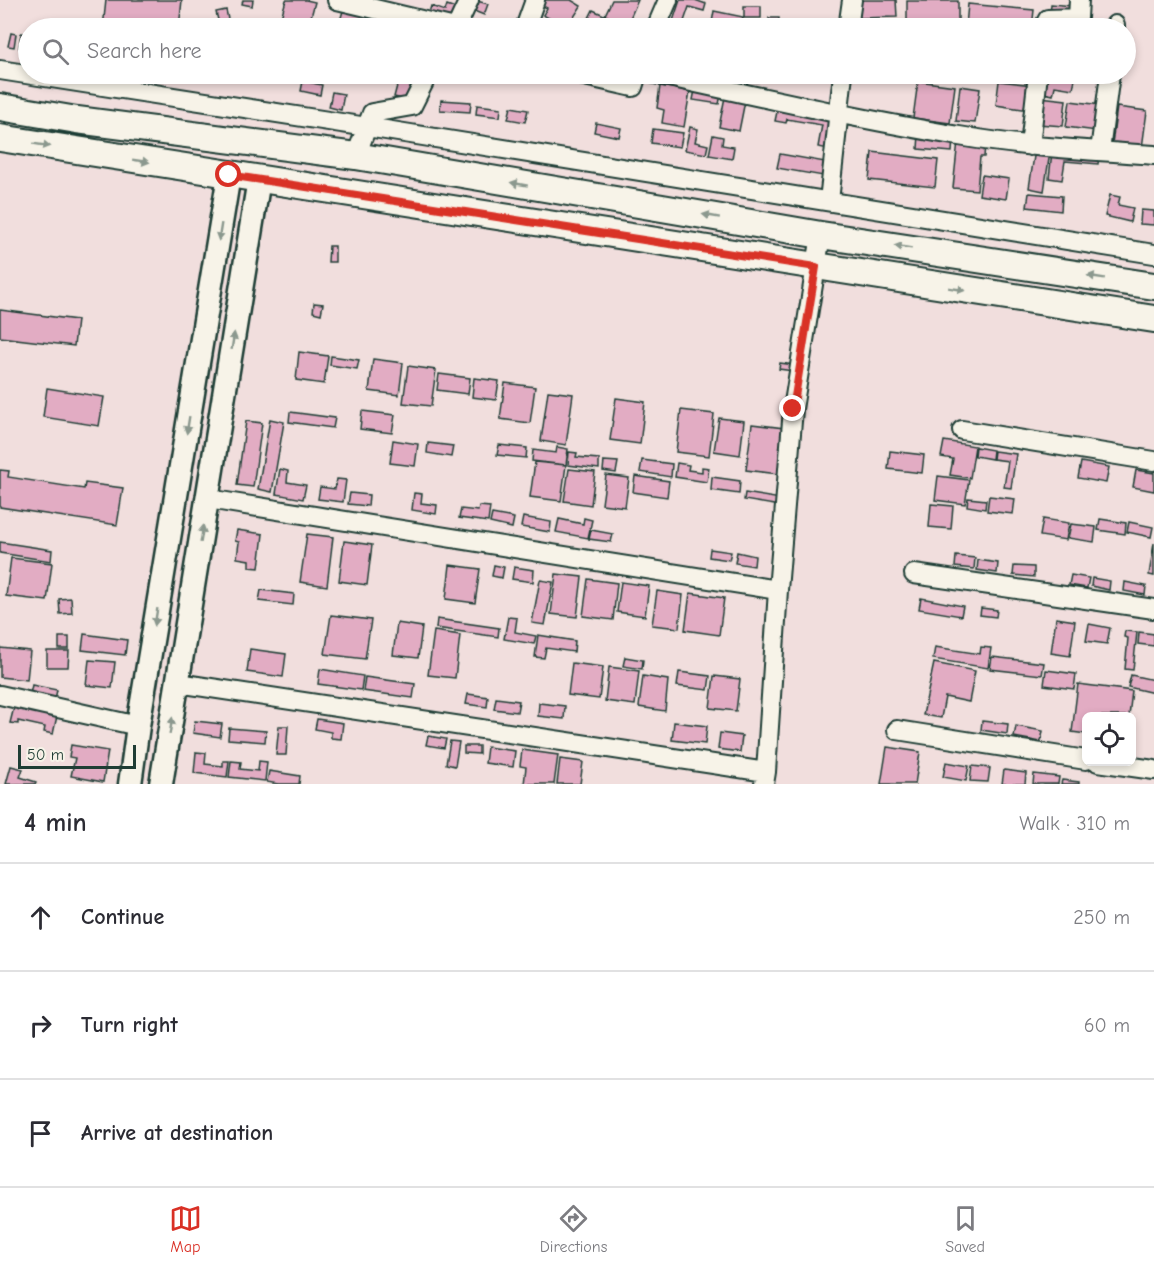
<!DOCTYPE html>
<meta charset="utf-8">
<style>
:root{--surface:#fff;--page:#f2f2f3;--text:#2b2b33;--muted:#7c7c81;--line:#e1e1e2;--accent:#d93025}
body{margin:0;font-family:"Comic Neue",sans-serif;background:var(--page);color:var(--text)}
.controls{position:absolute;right:18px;bottom:18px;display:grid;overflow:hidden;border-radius:9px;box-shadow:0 3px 9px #0003}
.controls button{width:54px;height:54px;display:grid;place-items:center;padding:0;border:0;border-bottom:2px solid var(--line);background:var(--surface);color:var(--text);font:30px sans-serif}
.scale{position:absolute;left:18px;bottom:15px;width:118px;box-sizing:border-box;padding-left:6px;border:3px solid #1f3d34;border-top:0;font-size:16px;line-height:21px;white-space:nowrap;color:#1f3d34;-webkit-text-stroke:4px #f7f3e8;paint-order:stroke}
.stop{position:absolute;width:18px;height:18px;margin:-14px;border:4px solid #d93025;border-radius:50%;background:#fff}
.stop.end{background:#d93025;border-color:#fff;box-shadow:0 2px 6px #0008}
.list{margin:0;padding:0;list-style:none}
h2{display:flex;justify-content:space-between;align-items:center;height:78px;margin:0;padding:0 24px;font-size:26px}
h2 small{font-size:20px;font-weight:400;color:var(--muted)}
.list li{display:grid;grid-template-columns:39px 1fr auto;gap:18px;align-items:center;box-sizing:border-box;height:108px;padding:0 24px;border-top:2px solid var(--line)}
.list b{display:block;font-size:22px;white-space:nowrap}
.list em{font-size:20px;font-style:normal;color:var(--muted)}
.icon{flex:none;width:33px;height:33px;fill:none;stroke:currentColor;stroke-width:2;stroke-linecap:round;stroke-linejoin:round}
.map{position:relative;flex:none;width:1154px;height:784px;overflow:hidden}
.search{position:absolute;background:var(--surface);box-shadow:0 3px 9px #0003;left:18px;right:18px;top:18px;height:66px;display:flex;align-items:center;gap:15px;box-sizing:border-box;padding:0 21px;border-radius:33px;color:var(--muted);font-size:22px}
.sheet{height:402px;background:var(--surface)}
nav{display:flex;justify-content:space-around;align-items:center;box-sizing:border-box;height:84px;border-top:2px solid var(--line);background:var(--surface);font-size:16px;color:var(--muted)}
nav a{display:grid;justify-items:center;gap:3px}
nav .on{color:var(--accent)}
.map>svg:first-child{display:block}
</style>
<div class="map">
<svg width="1154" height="784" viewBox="0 0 1154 784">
<rect width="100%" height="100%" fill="#f1dedd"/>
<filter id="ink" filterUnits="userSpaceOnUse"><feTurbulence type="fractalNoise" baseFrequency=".0167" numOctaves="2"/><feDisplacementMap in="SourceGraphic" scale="12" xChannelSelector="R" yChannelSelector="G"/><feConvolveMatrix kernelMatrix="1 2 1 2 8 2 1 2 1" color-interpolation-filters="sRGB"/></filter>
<g filter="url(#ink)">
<path fill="#e2acc3" stroke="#1f3d34" stroke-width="1.5" d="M106 0H182L179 28H103Z
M243 0H253L252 6 242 4Z
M286 0H306L315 2 308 28H278Z
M543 0H571L581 6 567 28 543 15 547 8 541 5Z
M612 0H638L627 25 605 15Z
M680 0H695L706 4 704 11 689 7 682 27 672 24Z
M857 0H896L897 17 858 18Z
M477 1 488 4 484 15 474 11Z
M907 1H958V28H907Z
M345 4 370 10 365 28H338Z
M968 4 1034 10 1032 28H998L966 26Z
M1051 4 1073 6 1072 17 1050 15Z
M447 5 458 9 454 23 428 16 431 6 445 11Z
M744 6H761V18H744Z
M226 10 230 28H220L216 12Z
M593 10 606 16 601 28H584Z
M714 11 743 17 741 28H711Z
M769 18H779V28H769Z
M250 21 259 22 258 28H249Z
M638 23 650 28H636Z
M1054 24 1097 28H1053Z
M11 33 16 34 14 47 8 46Z
M21 33 28 34 26 49 19 48Z
M453 74H473L471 78Z
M751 74H759L758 82 750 81Z
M1047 74H1076L1073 89 1055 86 1053 95 1044 93Z
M303 81 322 85 320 95 301 91Z
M918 81 955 86 950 123 913 118Z
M999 81 1033 85 1029 110 996 105Z
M398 82 416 86 413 101 394 97Z
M660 86 690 91 684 127 662 123 664 110 657 108Z
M960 86 980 89 975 123 956 121Z
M695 90 721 95 719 104 693 100Z
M332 92 344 94 341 110 329 107Z
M725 97 745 101 739 131 719 127Z
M1040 97 1066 100 1063 126 1038 124Z
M441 100 471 102 470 112 440 110Z
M1070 101 1101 105 1097 131 1066 127Z
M477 105 501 108 500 117 476 114Z
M511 107 528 110 525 122 508 119Z
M778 107 835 117 829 149 818 147 822 125 787 119 786 123 775 121Z
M1117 107 1147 111 1142 148 1112 144Z
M596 123 621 128 619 137 594 132Z
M690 127 698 129 695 142 708 145 706 154 685 150Z
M653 129 683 133 680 147 651 143Z
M919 134 953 137 952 152 918 149Z
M713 135 723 137 722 145 734 147 732 159 709 155Z
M958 141 985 144 984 157H980L977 190 953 188Z
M1035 150 1050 152 1044 191 1029 188Z
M872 152 938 160 935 187 869 180Z
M1052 152 1099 156 1098 164 1065 161 1062 180 1049 178Z
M780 154 831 163 829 177 777 168Z
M982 175 1009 179 1006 199 979 195Z
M1029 193 1062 196 1061 211 1027 207Z
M1110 195 1120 197 1118 205 1133 208 1130 222 1105 216Z
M1141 210 1154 211V225L1140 224Z
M329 246H335V262H328Z
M314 303 323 304 321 314 313 312Z
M0 310 77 320 74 346 0 337Z
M299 352 328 356 324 384 296 380Z
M331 356 359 360 357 369 330 365Z
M373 359 403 363 399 395 369 391Z
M780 363 794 365 793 371 779 369Z
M408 366 436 370 431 406 403 403Z
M439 374 470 378 468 394 437 390Z
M474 378 499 381 496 400 472 397Z
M505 383 535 387 530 423 500 419Z
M47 388 104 397 99 426 43 417Z
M548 391 573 394 566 445 541 441Z
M616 398 645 402 640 444 610 440Z
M681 410 714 414 709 456 676 452Z
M362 411 395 415 392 433 360 429Z
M290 412 335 418 333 428 289 422Z
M719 418 744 421 740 455 714 451Z
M270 419 284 422 272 492 258 489Z
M246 421 262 423 253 487 237 485Z
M752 424 784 428 778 474 746 470Z
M393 440 418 444 415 466 390 463Z
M944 441 975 446 970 478 950 475 953 459 941 457Z
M428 443 453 446 451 457 427 453Z
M499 445 527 448 526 458 497 455Z
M557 447 568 449 566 465 532 461 533 450 556 453Z
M976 447 993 450 992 459 975 456Z
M890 451 924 455 922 473 888 469Z
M994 451 1016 454 1011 488 1004 487 1008 461 993 459Z
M569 452 577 453 576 457 599 459V469L568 465Z
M642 460 672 464 671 477 640 472Z
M604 461 618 462 616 473 603 471Z
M535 462 566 465 561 501 530 497Z
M1081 462 1109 467 1106 483 1078 478Z
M677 463 689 465 688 470 702 472V467L709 468 707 482 675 477Z
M280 469 288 471 287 482 306 485 303 499 276 494Z
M569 469 595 472 591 505 564 501Z
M0 470 9 471 8 477 84 489 85 483 123 488 117 525 0 507Z
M1136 470 1154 473V491L1133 487Z
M606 475 629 478 625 507 602 504Z
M635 476 669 481 667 497 633 492Z
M938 476 969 480 965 504 935 500Z
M712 477 740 481 739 494 711 490Z
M337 479 346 480 343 502 318 499 320 487 335 489Z
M350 493 369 495 368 506 348 504Z
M414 493 422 494 421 503 437 505 436 514 412 510Z
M745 493 781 499 780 506 744 500Z
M989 496 1015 499 1013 514 987 511Z
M968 498 986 500 985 509 967 506Z
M931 504 953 506 951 529 929 527Z
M479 506 490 507 488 522 459 518 461 509 478 511Z
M492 514 514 518 512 528 490 523Z
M523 517 551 522 550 532 521 527Z
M584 518 592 520 588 538 556 532 559 519 583 524Z
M1043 519 1069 523 1066 540 1040 536Z
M1100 519 1126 523 1125 534 1098 530Z
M1129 522 1153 527 1151 537 1127 532Z
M1071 524 1096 527 1094 542 1068 538Z
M237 530 263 534 259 568 249 567V560L237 558 239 542 235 541Z
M591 530 613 534 611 542 589 539Z
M307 534 333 537 327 586 300 582Z
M344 541 372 545 367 585 339 581Z
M0 542 52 550 51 561 0 553Z
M1154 543V576L1149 575Z
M710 549 731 552 729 560 709 557Z
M737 552 755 556 754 566 735 563Z
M956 556 975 558 974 569 955 567Z
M11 558 52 563 47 601 6 596Z
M978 560 998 563 997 573 977 570Z
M450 565 480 569 475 603 446 599Z
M494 565 504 567 502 578 492 576Z
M1014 566 1034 567V577L1013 575Z
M514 567 534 570 533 582 512 579Z
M556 574 582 577 577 617 551 614Z
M1071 575 1089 578 1087 588 1069 585Z
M1092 578 1110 581 1109 590 1091 586Z
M588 579 617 583 613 620 583 616Z
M540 580 553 582 545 625 532 623Z
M621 582 649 586 645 616 617 612Z
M1125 582 1146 586 1145 595 1124 591Z
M261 590 294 594 293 605 259 601Z
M657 591 683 595 679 628 652 625Z
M690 593 724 598 719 635 685 630Z
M71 598 72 613 60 614 59 599Z
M921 598 963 606 961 616 919 609Z
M981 608 997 610 996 617 980 615Z
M331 615 371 620 365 659 325 654Z
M508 617 517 618 515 632 536 636 534 644 504 639Z
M1056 618 1075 621 1070 656 1051 653Z
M437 619 499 628 498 637 436 628Z
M397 623 422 627 418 658 393 655Z
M1089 624 1110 628 1107 644 1086 641Z
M434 631 460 635 455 678 428 675Z
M1125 631 1137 632 1133 670 1125 669 1128 638 1124 637Z
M1139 632 1154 634V646L1138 644Z
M84 634 127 640 125 655 82 650Z
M538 635 575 641 574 652 546 648 544 658 535 657Z
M59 637H69V649H59Z
M935 647 980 654 981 647 991 648 988 668 933 659Z
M0 648 30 651 27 680 0 677Z
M250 649 286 654 283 677 247 672Z
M47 651H69L68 667H47Z
M625 657 643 660 642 669 623 666Z
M992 657 1044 663 1042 675 990 669Z
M89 660 115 662 112 688 86 685Z
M572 663 603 667 599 699 568 695Z
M934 663 975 671 969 702 945 697 941 718 923 715Z
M609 667 639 671 635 705 605 701Z
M320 669 363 676 361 690 318 684Z
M1046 670 1076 674 1074 689 1044 685Z
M679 672 710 676 708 690 677 686Z
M1131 675 1154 680V693L1128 687Z
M643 676 668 680 665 711 639 707Z
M714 676 740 679 736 711 710 708Z
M365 677 415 684 413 698 363 691Z
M1078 684 1132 691 1129 716H1086V734L1072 732Z
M32 685 57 690 55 699 30 694Z
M468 694 488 697 487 707 466 704Z
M496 698 519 701 517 712 494 709Z
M539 703 565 706 564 719 538 716Z
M14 707 57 716 53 734 44 732 45 727 18 721V724L10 723Z
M317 719 343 723 341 739 331 738V732L315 729Z
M195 721 222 724 220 737 193 733Z
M982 721 1008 724 1007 734 981 730Z
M674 722 707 726 705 744 672 740Z
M279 726H288L286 755H276Z
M1016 726 1043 731 1041 742 1014 737Z
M229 728 266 731 265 742 228 739Z
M720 733 742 736 740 752 718 749Z
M428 736 446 739 444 748 426 745Z
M450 741 459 742 455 766 446 764Z
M71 745 108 751 103 782 71 776 75 758 69 757Z
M464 746H479V754L464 753Z
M487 747 515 751 513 767 485 763Z
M887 747 920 752 915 784H881Z
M522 750 558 755 554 784H524L526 767 520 766Z
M196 752 206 753 205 764 223 766V761H229L227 777 194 773Z
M560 759 583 762 580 784H557Z
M231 761 241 762 240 769 258 771 259 761 267 762 265 781 229 777Z
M946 762 969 766 966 781 943 777Z
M11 766 23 769 20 777 36 782 35 784H6Z
M972 766 990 768 988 782 970 781Z
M1004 770 1026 773 1025 784H1002Z
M269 771 300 776 299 784H278L267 782Z
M1034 774 1059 777 1058 784H1033Z
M1062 780 1079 782V784H1061Z"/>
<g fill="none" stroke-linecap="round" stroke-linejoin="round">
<g stroke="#1f3d34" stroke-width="22">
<path id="minor" d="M337 0 455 28
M456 28 469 0
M525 28 535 0
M656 28 668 0
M848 28 852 0
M1043 28 1048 19 1078 18 1079 0
M1115 28V25
M0 70 367 127 1154 254
M576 74 633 87 637 74
M655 74C756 96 857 119 959 136 1023 147 1089 150 1154 155
M1030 146 1038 74
M1100 151 1110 74
M356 156 372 113 412 106 428 74
M829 201 843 74
M962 430 1154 461
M208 499 778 590
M914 574 1154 609
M178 683 766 772
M0 695 138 726
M897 730 1086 760
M1098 762 1154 770
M764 784 766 772 778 590 793 409 821 235"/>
</g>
<g stroke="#1f3d34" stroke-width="27">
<path id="tertiary" d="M130 784 138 726 229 175
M161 784 259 179"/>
</g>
<g stroke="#1f3d34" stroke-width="30">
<path id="secondary" d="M0 107 77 120 356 156 821 235 1154 286
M0 138 1154 319"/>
</g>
<use href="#minor" stroke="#f7f3e8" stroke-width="18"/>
<use href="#tertiary" stroke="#f7f3e8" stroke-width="22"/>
<use href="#secondary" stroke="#f7f3e8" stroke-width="26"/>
</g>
<defs><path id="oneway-solid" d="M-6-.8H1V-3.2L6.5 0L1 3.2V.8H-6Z" transform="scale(1.5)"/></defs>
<g fill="#8b988e">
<use href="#oneway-solid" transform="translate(42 145) rotate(9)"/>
<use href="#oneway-solid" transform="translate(141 161) rotate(9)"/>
<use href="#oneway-solid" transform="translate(519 184) rotate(-170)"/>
<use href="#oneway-solid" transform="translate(711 216) rotate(-170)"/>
<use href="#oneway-solid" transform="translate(220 232) rotate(99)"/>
<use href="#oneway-solid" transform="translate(903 247) rotate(-171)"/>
<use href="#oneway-solid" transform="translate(1096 277) rotate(-171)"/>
<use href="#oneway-solid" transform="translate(957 289) rotate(9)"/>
<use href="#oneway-solid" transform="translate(233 341) rotate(-81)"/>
<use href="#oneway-solid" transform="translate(188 425) rotate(99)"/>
<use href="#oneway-solid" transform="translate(202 534) rotate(-81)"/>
<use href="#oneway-solid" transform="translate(156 617) rotate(99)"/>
<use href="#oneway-solid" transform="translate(171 726) rotate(-81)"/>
</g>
</g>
<g fill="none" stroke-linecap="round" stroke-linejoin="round" filter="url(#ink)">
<path stroke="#d93025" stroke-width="8" d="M229 175 816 267 793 409"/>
</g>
</svg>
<div class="controls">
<button><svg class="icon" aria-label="locate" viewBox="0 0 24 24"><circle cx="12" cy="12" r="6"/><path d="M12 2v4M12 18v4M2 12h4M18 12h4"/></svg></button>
</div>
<div class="scale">50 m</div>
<div class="stop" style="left:229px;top:175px"></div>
<div class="stop end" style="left:793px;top:409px"></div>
<div class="search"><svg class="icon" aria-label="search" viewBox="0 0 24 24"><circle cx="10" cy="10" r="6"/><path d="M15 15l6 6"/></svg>Search here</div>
</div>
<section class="sheet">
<h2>4 min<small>Walk · 310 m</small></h2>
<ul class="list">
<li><svg class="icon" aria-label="ahead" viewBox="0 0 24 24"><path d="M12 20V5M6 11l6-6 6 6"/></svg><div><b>Continue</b></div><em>250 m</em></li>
<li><svg class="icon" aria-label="right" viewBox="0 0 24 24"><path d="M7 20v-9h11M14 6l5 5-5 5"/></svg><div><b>Turn right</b></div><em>60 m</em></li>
<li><svg class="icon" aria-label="arrive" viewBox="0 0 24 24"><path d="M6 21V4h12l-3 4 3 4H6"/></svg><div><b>Arrive at destination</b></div></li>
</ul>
</section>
<nav>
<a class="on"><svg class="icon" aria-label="map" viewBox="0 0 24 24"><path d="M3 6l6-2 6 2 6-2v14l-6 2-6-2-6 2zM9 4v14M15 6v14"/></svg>Map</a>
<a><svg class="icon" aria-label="directions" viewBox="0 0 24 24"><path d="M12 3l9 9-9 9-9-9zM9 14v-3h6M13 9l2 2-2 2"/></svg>Directions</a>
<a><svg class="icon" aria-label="saved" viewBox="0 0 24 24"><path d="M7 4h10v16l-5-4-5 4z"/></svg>Saved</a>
</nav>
